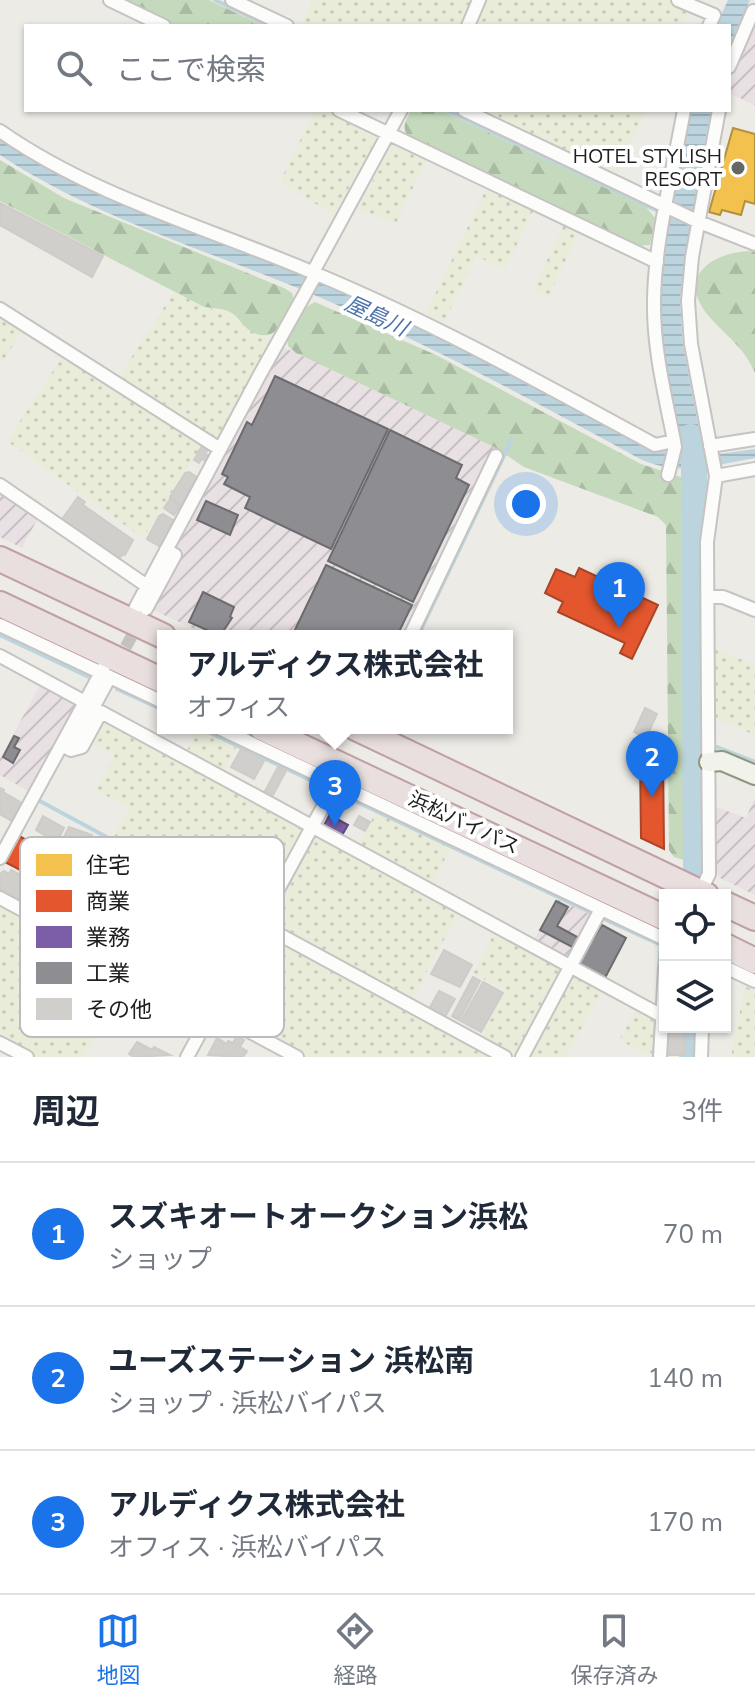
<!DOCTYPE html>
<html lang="ja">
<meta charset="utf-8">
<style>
:root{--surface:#fff;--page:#f2f2f3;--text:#1f2937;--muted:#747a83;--line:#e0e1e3;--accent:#1a73e8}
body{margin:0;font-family:"Nunito Sans","Noto Sans JP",sans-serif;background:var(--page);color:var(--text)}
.controls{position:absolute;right:24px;bottom:24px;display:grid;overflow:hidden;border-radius:0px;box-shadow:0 2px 6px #0004}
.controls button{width:72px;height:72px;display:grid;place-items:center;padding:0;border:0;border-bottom:2px solid var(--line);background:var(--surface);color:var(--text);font:40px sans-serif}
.you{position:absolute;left:526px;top:504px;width:28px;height:28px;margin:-20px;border:6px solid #fff;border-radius:50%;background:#1a73e8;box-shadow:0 0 0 12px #1a73e833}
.badge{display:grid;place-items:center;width:52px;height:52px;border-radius:50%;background:var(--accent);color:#fff;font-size:26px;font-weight:700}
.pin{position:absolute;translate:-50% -66px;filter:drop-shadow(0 2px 4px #0008)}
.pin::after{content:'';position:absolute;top:42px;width:28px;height:24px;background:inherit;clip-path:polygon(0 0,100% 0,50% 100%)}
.popup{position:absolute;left:157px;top:630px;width:356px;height:104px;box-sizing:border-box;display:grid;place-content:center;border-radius:0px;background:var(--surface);filter:drop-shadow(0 2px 6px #0005);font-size:26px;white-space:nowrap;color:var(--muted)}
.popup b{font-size:30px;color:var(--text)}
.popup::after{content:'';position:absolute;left:50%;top:100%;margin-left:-16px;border:16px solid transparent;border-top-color:var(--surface)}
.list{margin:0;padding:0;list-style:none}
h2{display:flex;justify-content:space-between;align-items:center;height:104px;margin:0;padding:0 32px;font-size:34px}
h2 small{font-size:26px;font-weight:400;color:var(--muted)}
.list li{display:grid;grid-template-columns:52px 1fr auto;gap:24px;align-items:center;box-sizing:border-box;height:144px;padding:0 32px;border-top:2px solid var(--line)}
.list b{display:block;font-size:30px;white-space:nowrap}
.list p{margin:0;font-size:26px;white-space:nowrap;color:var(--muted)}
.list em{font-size:26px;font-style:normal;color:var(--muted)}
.icon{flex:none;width:44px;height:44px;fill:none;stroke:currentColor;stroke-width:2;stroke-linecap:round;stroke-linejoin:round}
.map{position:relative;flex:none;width:755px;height:1057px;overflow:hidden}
.search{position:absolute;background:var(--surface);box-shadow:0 2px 6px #0004;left:24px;right:24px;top:24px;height:88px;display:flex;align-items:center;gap:20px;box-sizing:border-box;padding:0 28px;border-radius:0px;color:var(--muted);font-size:30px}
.sheet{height:536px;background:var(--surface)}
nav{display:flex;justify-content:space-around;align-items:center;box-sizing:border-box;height:112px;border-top:2px solid var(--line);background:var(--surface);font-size:22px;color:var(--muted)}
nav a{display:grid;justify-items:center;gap:4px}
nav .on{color:var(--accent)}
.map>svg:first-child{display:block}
</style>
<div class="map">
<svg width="755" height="1057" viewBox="0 0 755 1057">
<defs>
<pattern id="industrial-furrows" width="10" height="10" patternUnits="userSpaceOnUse" patternTransform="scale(2)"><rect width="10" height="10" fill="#e9e0e4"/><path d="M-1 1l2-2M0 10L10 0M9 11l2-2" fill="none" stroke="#c7c0c3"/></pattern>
<pattern id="farmland-dots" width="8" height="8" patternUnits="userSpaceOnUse" patternTransform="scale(2)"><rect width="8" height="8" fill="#eaecda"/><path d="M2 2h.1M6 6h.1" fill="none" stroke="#c8cabb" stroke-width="1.8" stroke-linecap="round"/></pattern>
<pattern id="forest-firs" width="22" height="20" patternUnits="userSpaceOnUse" patternTransform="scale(2)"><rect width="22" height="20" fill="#c5dabd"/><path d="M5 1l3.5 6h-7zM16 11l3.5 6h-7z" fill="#a9bba2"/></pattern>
<pattern id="water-rules" width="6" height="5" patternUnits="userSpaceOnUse" patternTransform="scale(2)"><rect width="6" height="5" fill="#bcd4de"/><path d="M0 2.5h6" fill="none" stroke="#a1b6be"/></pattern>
</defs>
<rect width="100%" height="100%" fill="#ecebe6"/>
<path fill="url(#industrial-furrows)" d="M755 25V105L729 93 739 58Z
M281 346 494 447 404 636H209L151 609 180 555 176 541Z
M0 492 38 518 22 548 0 537Z
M41 683 78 703 30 792 0 775V759Z
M755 797V895L720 878 715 870 714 806 746 818Z
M557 899 594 916 570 960 534 940Z"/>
<path fill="url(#farmland-dots)" d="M312 0H475L464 26H301Z
M483 0H670L690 8 682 26H471Z
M315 110H332L379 133 334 215 280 182Z
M477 110H645L616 176Z
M395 140 428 156 396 223 357 209Z
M488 185 535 207 505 269 476 256 444 322 426 313Z
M565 222 580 229 548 298 533 290Z
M174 292 204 307 229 312 248 329 273 342 220 439 216 440 118 378Z
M0 316 23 330 0 365Z
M63 356 202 445 143 538 7 441Z
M713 648 755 665V735L714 718Z
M101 718 306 830 258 918 113 839 129 808 96 790 114 756 88 742Z
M199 729 237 746 223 772 186 752Z
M376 812 451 848 431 884 358 845Z
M317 835 459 912 412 999 270 922Z
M0 904 129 975 84 1057H33L0 1039Z
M495 932 565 970 520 1054 515 1055 481 1037 506 991 473 973Z
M267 933 496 1057H306L223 1012 222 1009 263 934Z
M571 973 602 990 566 1057H526Z
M745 986 755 991V1057H731Z
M637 1009 655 1019 653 1057 619 1040Z"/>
<path fill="url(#forest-firs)" d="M123 0H209L264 26H177Z
M411 110H441L646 207 655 218 650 245 637 246 410 138C400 129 406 120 411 110Z
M0 160 64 198 284 288 292 293 294 300C285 320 275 347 249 330 242 325 238 316 230 312 222 308 212 308 204 307L0 201Z
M749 251 755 252V373C743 345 725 336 707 314 677 276 712 253 749 251Z
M315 302 436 355 641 464 681 477 685 483 689 854 684 860 674 857 669 850 666 525 658 517 524 467 494 447 296 353 288 346C285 330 300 308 315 302Z"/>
<path fill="url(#water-rules)" d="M728 0H750L729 45V26H716Z
M691 110H711L685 256 680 300 683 345 704 456 755 449V458C713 465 684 477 642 460 532 400 421 340 305 291 203 249 92 216 0 155V139C96 203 210 236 316 281 430 331 539 388 648 448L679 454 683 449C675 407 663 365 661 322 658 252 678 179 691 110Z"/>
<path fill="#f2c14e" stroke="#b29040" stroke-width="2" d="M733 128 755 134V204L745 201 741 215 722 210 720 215 709 212Z"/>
<path fill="#e4572e" stroke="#a94629" stroke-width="2" d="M579 568 658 605 632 659 620 653 625 643 558 612 563 602 545 593 556 569 575 577Z
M640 755H663L664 849 641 838Z
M19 836 34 844 20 870 5 862Z"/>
<path fill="#7b5ea7" stroke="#5f4b7e" stroke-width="2" d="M331 812 339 816 337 819 348 825 341 837 323 827Z"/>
<path fill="#8d8d92" stroke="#6c6c6f" stroke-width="2" d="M275 376 388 429 331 549 245 508 250 497 224 484 228 477 222 474 247 422 252 425Z
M390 430 462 465 456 478 469 485 413 602 328 561Z
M206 501 238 515 230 535 197 520Z
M326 565 412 605 397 636H292Z
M203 592 234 607 230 617 232 618 220 636 189 622Z
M14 736 19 738 14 747 20 750 13 763 3 757Z
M556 901 568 907 557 926 579 938 574 948 540 930Z
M602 925 626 938 605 978 577 964Z"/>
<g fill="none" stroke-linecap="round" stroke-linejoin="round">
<path stroke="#bcd4de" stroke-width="4" d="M215 0 269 26
M446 110 656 210
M0 635 89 677
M418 636 512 439
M117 689 163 710
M200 728 325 787
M695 738 700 739
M717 747 755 762
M340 794 592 913
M38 800 257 918
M321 823 330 806
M604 919 661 945 659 970
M271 924 267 922 314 836
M255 945 262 931
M654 1055 656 1022"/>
<path stroke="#bcd4de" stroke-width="26" d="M691 437 694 463 696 867
M692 1057 693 1027"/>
</g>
<path fill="#d0cfcc" stroke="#cfccc8" stroke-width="2" d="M0 203 103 256 92 277 0 225Z
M202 446 208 450 205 454 209 456 205 461 202 459 199 463 194 460Z
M189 472 197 477 182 505 170 497 185 473Z
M78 497 85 502 83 505 133 540 125 555 123 554 118 560 67 523 65 525 60 522Z
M170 499 180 506 174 515 164 508Z
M163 514 173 520V523L161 547 147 539 159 516Z
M645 708 657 714 646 738 634 732Z
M241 749 264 761 254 779 231 767Z
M278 767 286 771 273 795 265 791Z
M0 788 4 790 3 792 22 803 12 821 0 814Z
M43 816 64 828 57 842 36 830Z
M359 816 370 822 365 831 354 825Z
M69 827 92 835 80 858 59 847Z
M38 851 46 855 48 851 57 856 54 860 73 870 60 892 27 871Z
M11 870 22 876 20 880 28 884 19 901 0 891V874L4 871 9 874Z
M73 873 90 882 81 898 65 890Z
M30 889 52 899 45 914 23 902Z
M121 908 128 912 130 909 141 915 123 944 106 934Z
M203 942 229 956 220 973 194 959Z
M444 950 472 965 460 987 431 974Z
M193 966 219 982 208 1001 183 985Z
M473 977 480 981 459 1020 452 1016Z
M483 982 503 993 481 1032 461 1021Z
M439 991 455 999 445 1017 429 1009Z
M666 1031 685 1032 684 1055H665Z
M237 1036 244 1040 240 1047 247 1051 243 1057 208 1055 217 1038 227 1044 228 1041 233 1043Z
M137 1042 152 1050 154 1047 170 1055 134 1057 129 1054Z"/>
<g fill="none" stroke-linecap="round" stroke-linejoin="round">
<path stroke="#c3c2be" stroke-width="12" stroke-dasharray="12 6" stroke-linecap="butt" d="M117 663 139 623"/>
<g stroke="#c5c4c2" stroke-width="16">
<path id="street" d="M110 0 164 26
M232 0 287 26
M678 0 714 15 709 26
M468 26 479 0
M729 67 753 11
M339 110 657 262
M464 110 699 222 755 244
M0 131C94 197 209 228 314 273 432 322 543 384 655 445L674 441C665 395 653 348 654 300 655 237 673 172 684 110
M313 272 401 110
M0 309 220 449
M710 446 755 439
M668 475 675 447 674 441
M716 476 755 469
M0 485 147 586
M708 597H723L755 610
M146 609 175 555 166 550
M129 620 258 378 316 274
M0 625 163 702
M410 636 496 456
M0 656 85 702
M219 728 665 939
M67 736 75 741 106 684
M62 745 71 750 82 747 101 712 662 1016
M0 858 110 656
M700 892 709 874 707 542 716 476 691 344 688 301 692 257 719 110
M0 898 297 1057
M260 924 505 1057
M725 967 755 981
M0 1043 27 1057
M187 1057 338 779
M522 1057 601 909
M660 1057 665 968
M701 1057 702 1027"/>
</g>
<g stroke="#92957f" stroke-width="22">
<path id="secondary" d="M709 762 722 761 755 775"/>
</g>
<g stroke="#c0a0a6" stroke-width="28">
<path id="highway" d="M0 559 163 636
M0 604 163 681
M262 728 665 918
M356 728 706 895
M725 904 755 918
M725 946 755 961"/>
</g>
<use href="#street" stroke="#fcfcfb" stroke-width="12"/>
<use href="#secondary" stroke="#f1f3ea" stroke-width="18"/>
<use href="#highway" stroke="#e9dfdf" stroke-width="24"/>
</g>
<circle fill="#666664" stroke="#fff" stroke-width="3" cx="738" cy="168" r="8"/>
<g text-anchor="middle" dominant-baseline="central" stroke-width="8" stroke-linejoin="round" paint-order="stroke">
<g font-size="20" fill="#1e1e1e" stroke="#fff" text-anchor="end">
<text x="722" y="156">HOTEL STYLISH<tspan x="722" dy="23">RESORT</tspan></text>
</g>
<g font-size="20" fill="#1e1e1e" stroke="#fff">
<text transform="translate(464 823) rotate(25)">浜松バイパス</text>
</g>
<g font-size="22" font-style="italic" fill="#4f74a9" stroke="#fff">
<text transform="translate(376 316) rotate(25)">屋島川</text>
</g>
</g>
<rect x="20" y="837" width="264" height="200" rx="12" fill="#fff" stroke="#bcbcbc" stroke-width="2"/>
<rect x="36" y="854" width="36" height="22" fill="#f2c14e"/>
<rect x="36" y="890" width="36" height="22" fill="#e4572e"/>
<rect x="36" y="926" width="36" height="22" fill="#7b5ea7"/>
<rect x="36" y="962" width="36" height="22" fill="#8d8d92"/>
<rect x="36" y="998" width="36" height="22" fill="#d0cfcc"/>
<g font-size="22" fill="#1e1e1e">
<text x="86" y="873">住宅</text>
<text x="86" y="909">商業</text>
<text x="86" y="945">業務</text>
<text x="86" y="981">工業</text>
<text x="86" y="1017">その他</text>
</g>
</svg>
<div class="controls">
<button><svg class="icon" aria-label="locate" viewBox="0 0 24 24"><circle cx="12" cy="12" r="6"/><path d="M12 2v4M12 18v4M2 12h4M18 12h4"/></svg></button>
<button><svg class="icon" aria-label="layers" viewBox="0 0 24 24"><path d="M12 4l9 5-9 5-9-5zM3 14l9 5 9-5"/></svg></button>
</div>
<div class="you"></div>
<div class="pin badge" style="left:619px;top:628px">1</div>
<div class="pin badge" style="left:652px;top:797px">2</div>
<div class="pin badge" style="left:335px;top:826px">3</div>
<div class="popup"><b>アルディクス株式会社</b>オフィス</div>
<div class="search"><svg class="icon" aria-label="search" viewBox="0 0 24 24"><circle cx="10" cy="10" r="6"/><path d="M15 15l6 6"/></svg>ここで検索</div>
</div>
<section class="sheet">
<h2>周辺<small>3件</small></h2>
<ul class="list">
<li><span class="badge">1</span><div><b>スズキオートオークション浜松</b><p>ショップ</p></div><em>70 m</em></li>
<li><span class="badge">2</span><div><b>ユーズステーション 浜松南</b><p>ショップ · 浜松バイパス</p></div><em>140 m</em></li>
<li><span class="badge">3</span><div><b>アルディクス株式会社</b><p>オフィス · 浜松バイパス</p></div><em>170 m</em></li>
</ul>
</section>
<nav>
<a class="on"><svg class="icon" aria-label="map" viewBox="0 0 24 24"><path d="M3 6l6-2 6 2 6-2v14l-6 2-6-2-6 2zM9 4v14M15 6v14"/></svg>地図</a>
<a><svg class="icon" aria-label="directions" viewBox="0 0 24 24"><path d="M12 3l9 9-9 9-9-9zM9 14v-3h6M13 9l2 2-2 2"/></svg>経路</a>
<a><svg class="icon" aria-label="saved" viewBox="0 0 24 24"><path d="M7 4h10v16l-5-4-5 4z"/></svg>保存済み</a>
</nav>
